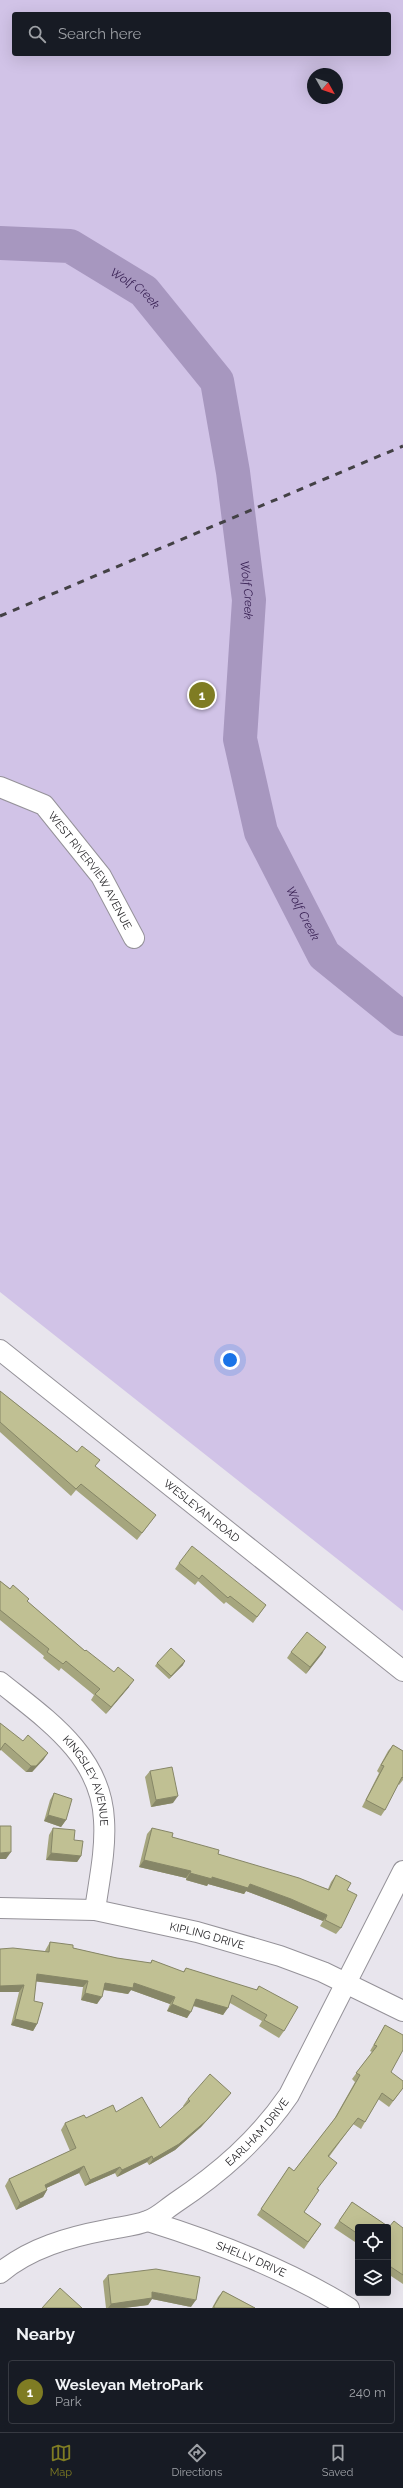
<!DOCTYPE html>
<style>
:root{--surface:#171b24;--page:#20242c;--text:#f1f3f6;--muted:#9ea1a6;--line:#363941;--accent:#7f7c23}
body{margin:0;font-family:Raleway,sans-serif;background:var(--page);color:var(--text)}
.controls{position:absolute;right:12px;bottom:12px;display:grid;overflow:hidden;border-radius:4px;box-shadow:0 4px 16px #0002}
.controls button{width:36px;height:36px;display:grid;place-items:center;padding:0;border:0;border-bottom:1px solid var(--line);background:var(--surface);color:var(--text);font:20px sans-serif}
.compass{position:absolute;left:307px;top:68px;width:36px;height:36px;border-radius:50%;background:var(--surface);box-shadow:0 4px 16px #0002;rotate:130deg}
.you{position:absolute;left:230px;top:1360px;width:14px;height:14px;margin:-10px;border:3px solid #fff;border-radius:50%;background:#1a73e8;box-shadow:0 0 0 6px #1a73e833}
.badge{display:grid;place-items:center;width:26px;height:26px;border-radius:50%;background:var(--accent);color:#fff;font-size:13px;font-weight:700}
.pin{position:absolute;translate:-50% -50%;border:2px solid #fff;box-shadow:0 1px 4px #0006}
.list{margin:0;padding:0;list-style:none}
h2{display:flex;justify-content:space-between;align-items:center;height:52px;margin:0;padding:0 16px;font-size:17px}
h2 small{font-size:13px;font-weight:400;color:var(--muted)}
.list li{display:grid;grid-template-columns:26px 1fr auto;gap:12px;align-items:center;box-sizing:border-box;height:64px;margin:0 8px 8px;padding:0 8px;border:1px solid var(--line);border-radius:4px}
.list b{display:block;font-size:15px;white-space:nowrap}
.list p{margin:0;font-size:13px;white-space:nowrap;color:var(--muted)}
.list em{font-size:13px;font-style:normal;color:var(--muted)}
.icon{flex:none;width:22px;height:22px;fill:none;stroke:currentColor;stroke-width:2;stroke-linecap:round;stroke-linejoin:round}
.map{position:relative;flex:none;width:403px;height:2308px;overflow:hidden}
.search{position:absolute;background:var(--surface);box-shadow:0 4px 16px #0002;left:12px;right:12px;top:12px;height:44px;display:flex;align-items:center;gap:10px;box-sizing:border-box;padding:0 14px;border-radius:4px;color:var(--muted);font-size:15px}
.sheet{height:124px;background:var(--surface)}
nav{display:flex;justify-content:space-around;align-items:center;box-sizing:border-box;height:56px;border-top:1px solid var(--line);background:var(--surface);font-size:11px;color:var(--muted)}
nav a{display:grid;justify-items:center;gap:2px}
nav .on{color:var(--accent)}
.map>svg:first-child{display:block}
</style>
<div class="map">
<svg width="403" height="2308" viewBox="0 0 403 2308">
<rect width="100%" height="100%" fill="#e8e5ed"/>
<path fill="#d1c3e7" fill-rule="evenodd" d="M0 0H403V1611L0 1292ZM14 14H389V54H14ZM313 74H337V98H313Z"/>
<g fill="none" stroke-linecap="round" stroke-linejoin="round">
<path stroke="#a797bf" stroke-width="34" id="s1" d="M0 243 70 246 144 291 217 381 233 472 249 600 240 739 261 832 324 955 403 1019"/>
<g stroke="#959299" stroke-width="22">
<g id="street">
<path id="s2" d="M0 787 44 805 101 876 134 938"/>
<path id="s3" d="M0 1350 403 1671"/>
<path id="s4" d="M0 1682C46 1719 101 1755 104 1820 106 1850 99 1881 95 1910"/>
<path id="s5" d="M0 1908 95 1910 197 1932 280 1956 323 1972 403 2011"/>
<path id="s6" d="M148 2221C218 2243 286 2269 349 2308"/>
<path id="s7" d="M0 2273C30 2248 69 2237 106 2230 119 2227 135 2226 147 2221 157 2218 166 2209 175 2203 220 2173 258 2140 289 2095L403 1871"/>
</g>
</g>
<use href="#street" stroke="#fff" stroke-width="20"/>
<path stroke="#434145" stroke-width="3" stroke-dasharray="7 7" stroke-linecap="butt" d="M0 616 403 446"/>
</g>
<path fill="#a5a57e" d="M0 1391 77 1452 100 1460 95 1466 156 1515 137 1540 76 1490 71 1496 0 1432Z
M179 1563 266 1605 253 1623 226 1602 224 1604 198 1581 195 1585 175 1569Z
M0 1581 27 1601 85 1651 129 1687 106 1714 91 1700 94 1695 61 1668 59 1671 43 1658 44 1656 0 1620Z
M326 1647 306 1674 287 1658 291 1652Z
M157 1663 183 1665 169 1679 155 1666Z
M0 1723 44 1759 32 1772H26L1 1750 0 1751Z
M393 1745 403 1751V1780L399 1785 398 1784 385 1810 381 1816 362 1807 379 1773 377 1771 388 1751Z
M150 1771 173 1803 151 1807 145 1777Z
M54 1793 66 1820 61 1827 44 1821 50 1800Z
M53 1828 74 1840 81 1856 77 1862 46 1860 49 1835Z
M152 1828 172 1837 218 1854 328 1889 331 1882 336 1875 347 1890 341 1928 336 1934 320 1926 323 1921 286 1906 246 1891 244 1894 208 1884 207 1886 186 1880V1878L139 1867 147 1834Z
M50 1942 73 1948 117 1958 150 1963 152 1960 183 1972 186 1968 256 1990 259 1986 284 2031 279 2038 259 2026 262 2021 230 2003 223 2015 193 2006 187 2018 167 2011 170 2004 131 1990 128 1994 103 1990 97 2004 81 2000 83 1987 36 1981 34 2001 37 2024 33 2031 11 2025 19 1992H0V1949L45 1951 46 1949Z
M385 2025 391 2072 403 2088 389 2107 378 2099 365 2122 361 2129 353 2124 329 2157 318 2189 304 2212 321 2224 304 2249 257 2215 289 2167 294 2171 333 2121 355 2082 352 2079 372 2052 370 2051 381 2032Z
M188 2099H226L201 2127 175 2150 149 2165 147 2162 117 2177 115 2173 85 2186 79 2173 46 2188 47 2190 43 2197 16 2210 5 2186 9 2179 70 2151 61 2130 65 2123 116 2112 160 2128 184 2107 183 2106Z
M352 2202 389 2227 403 2228V2284L388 2274V2227H358V2244L334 2228Z
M108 2275 191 2307 152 2299 148 2305 124 2308H106L103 2281Z
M223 2291 255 2308H212L218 2297Z"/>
<path fill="#868667" d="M326 1647 322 1654 306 1674 310 1667Z
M185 1661 183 1665 169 1679 171 1676Z
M134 1680 129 1687 106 1714 111 1707Z
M48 1753 44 1759 32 1772H26L31 1766Z
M178 1796 173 1803 151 1807 156 1800Z
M48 1815 66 1820 61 1827 44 1821Z
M11 1852 6 1859H0V1853Z
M51 1853 81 1856 77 1862 46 1860Z
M144 1860 191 1871 186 1878 139 1867Z
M190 1873 250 1884 291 1899 327 1915 323 1921 286 1906 246 1891 244 1894 208 1884 207 1886 186 1880Z
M37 1974 88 1981 83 1987 32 1981Z
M105 1983H134L175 1997 170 2004 131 1990 128 1994 100 1989Z
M24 1985 19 1992H0V1986Z
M85 1993 102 1997 97 2004 81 2000Z
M196 1999 228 2008 223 2015 192 2005Z
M172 2004 191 2012 187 2018 167 2011Z
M15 2019 37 2024 33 2031 11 2025Z
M231 2093 226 2099 201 2127 175 2150 149 2165 153 2159Z
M152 2156 147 2162 117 2177 122 2170Z
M84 2166 79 2173 40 2191 45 2185Z
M120 2167 115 2173 85 2186 90 2180Z
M47 2190 43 2197 16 2210 20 2203Z
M152 2292 196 2300 191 2307 152 2299 148 2305 124 2308H108L111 2304Z"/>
<path fill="#c0c093" stroke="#868667" d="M0 1391 77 1452 82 1446 100 1460 95 1466 156 1515 142 1533 81 1484 76 1489 0 1422Z
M192 1546 266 1605 257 1617 230 1596 228 1598 202 1575 199 1579 179 1563Z
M0 1581 10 1589 13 1585 29 1599 27 1601 85 1651 86 1650 114 1672 118 1667 134 1680 111 1707 95 1694 100 1689 66 1661 63 1664 47 1652 49 1649 0 1610Z
M307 1632 326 1647 310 1667 291 1652Z
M171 1648 185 1661 171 1676 157 1663Z
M0 1723 23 1741 28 1735 48 1753 36 1766H31L5 1743 0 1750Z
M393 1745 403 1751V1778L402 1777 385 1810 366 1800 384 1766 381 1765Z
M172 1767 178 1796 156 1800 150 1771Z
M54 1793 72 1799 66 1820 48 1815Z
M0 1826H11V1852L0 1853Z
M53 1828 75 1830 74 1840 83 1841 81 1856 51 1853Z
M152 1828 173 1833 172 1837 219 1850 218 1854 299 1878 329 1890 336 1875 351 1883 347 1890 357 1895 341 1928 325 1920 327 1915 291 1899 250 1884 248 1888 212 1877V1879L190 1873 191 1871 144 1860Z
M50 1942 73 1945V1948L117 1958 151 1963 152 1960 184 1972 186 1968 257 1990 259 1986 298 2007 284 2031 264 2020 267 2015 232 1995 228 2008 196 1999 191 2012 172 2004 175 1997 134 1983 133 1988 105 1983 102 1997 85 1993 88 1981 37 1974 34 2001 43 2003 37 2024 15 2019 24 1985 0 1986V1949L13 1948 49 1952Z
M385 2025 403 2035V2050L391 2072 403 2081V2088L393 2101 382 2093 365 2122 358 2118 328 2156 337 2163 317 2189 319 2190 304 2212 321 2224 308 2242 261 2209 289 2167 294 2171 336 2117 360 2075 356 2073 377 2046 374 2045Z
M210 2074 231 2093 206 2121 179 2144 153 2159 152 2156 122 2170 120 2167 90 2180 84 2166 45 2185 47 2190 20 2203 9 2179 76 2148 65 2123 84 2115 86 2118 113 2105 116 2112 142 2097 160 2128 190 2101 188 2099Z
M352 2202 389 2227 394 2221 403 2228V2275L388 2265V2227H358V2234L339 2221Z
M156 2269 200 2277 196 2300 152 2292V2298L111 2304 108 2275Z
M60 2288 82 2308H42Z
M223 2291 255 2308H214V2306Z"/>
<g text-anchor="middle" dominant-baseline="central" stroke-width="3" stroke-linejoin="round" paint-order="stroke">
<g font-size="11" fill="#272629" stroke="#fff">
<text stroke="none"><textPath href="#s2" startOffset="128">WEST RIVERVIEW AVENUE</textPath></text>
<text stroke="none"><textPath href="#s3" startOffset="258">WESLEYAN ROAD</textPath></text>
<text stroke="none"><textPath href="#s4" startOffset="135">KINGSLEY AVENUE</textPath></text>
<text stroke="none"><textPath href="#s5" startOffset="210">KIPLING DRIVE</textPath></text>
<text stroke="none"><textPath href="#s7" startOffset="300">EARLHAM DRIVE</textPath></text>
<text stroke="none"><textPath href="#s6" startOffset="110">SHELLY DRIVE</textPath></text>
</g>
<g font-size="12" font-style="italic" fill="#361e51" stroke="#fff">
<text stroke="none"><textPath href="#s1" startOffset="148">Wolf Creek</textPath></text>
<text stroke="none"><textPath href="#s1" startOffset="484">Wolf Creek</textPath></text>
<text stroke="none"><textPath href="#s1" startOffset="820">Wolf Creek</textPath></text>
</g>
</g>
</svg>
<div class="controls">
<button><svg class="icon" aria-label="locate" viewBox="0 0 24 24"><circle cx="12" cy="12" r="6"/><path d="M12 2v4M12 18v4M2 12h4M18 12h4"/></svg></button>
<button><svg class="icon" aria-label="layers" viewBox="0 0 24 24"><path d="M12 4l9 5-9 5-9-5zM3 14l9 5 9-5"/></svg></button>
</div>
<svg class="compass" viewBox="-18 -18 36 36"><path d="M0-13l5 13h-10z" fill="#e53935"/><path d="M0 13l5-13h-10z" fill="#9ea1a6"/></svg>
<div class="you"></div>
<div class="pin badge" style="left:202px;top:695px">1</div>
<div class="search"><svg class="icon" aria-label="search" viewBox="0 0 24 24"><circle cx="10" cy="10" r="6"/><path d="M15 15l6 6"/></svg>Search here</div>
</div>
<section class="sheet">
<h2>Nearby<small></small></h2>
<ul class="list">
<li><span class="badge">1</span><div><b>Wesleyan MetroPark</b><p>Park</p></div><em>240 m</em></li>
</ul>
</section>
<nav>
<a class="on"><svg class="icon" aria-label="map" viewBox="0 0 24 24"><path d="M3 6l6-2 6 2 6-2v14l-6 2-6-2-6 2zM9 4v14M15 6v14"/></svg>Map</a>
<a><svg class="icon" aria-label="directions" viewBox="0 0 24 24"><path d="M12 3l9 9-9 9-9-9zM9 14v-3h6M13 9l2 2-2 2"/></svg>Directions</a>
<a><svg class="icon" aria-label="saved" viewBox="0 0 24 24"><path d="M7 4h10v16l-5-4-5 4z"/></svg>Saved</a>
</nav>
